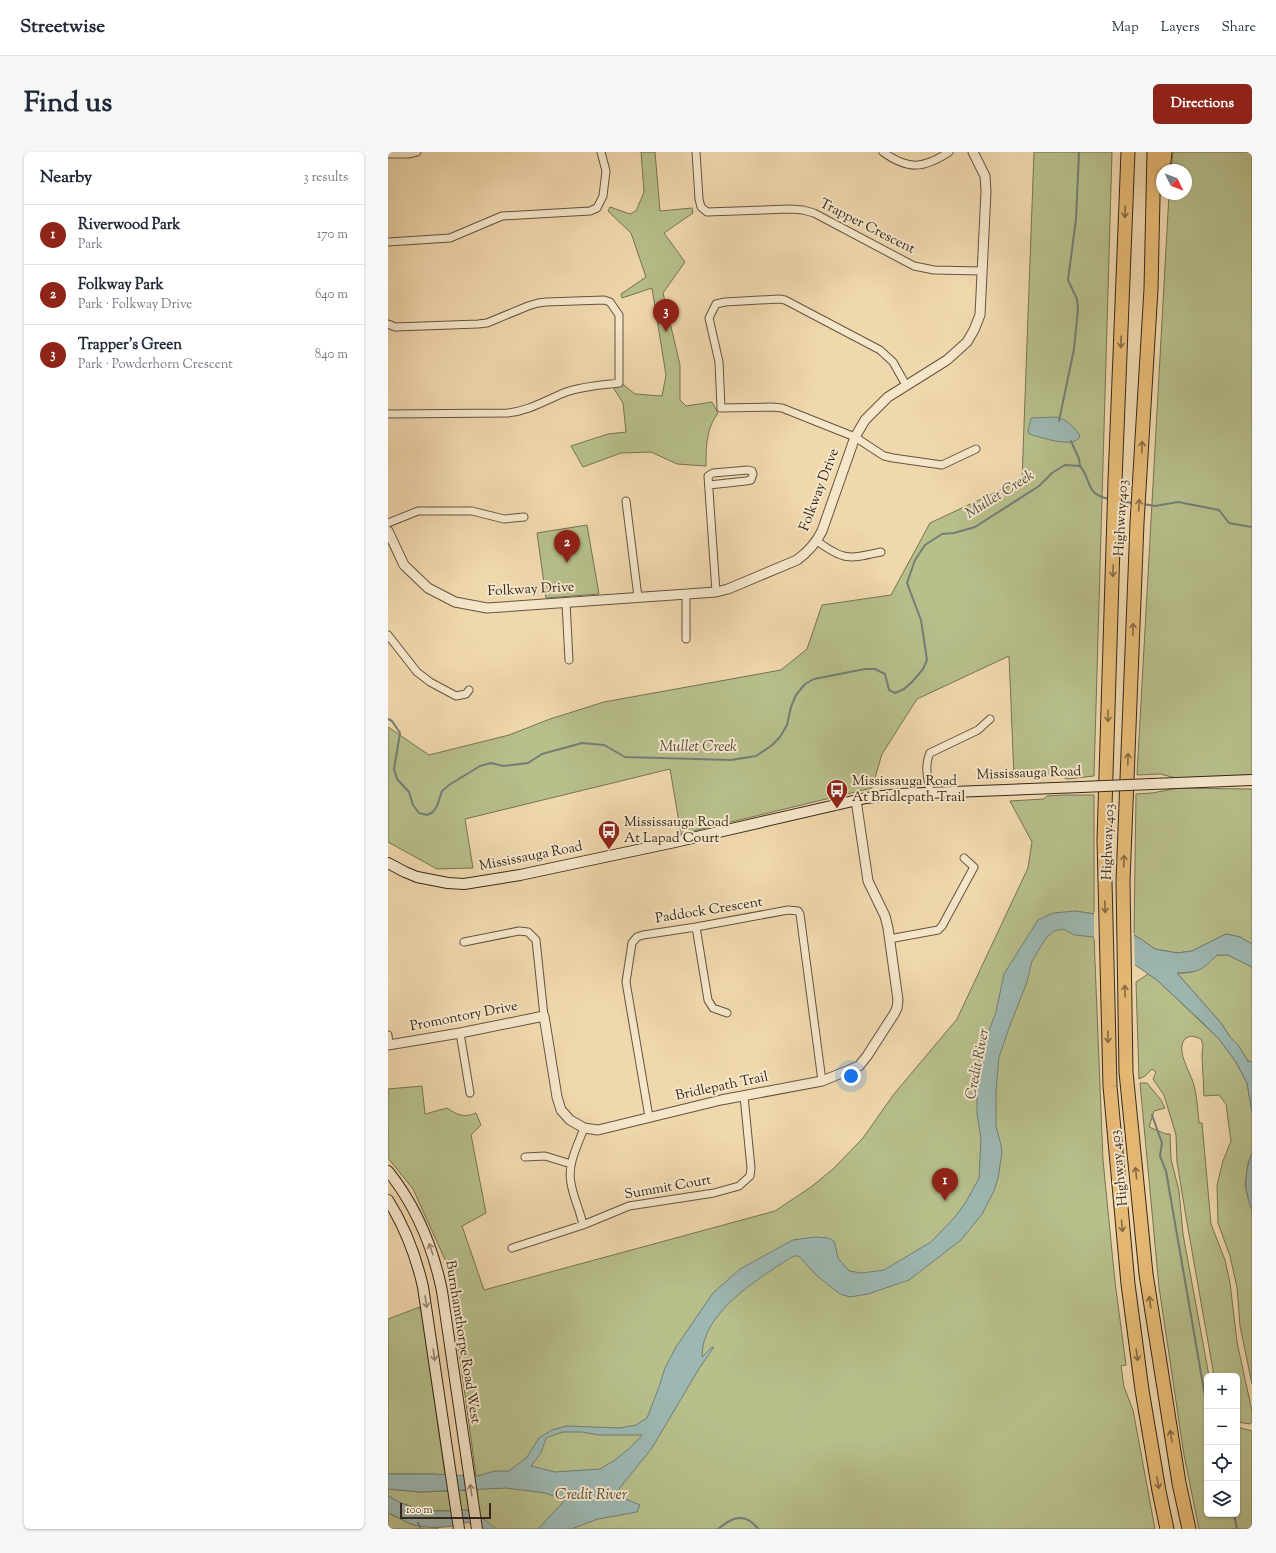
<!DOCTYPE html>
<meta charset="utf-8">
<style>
:root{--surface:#fff;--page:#f6f6f7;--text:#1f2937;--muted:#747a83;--line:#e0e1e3;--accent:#8f2418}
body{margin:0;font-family:"Sorts Mill Goudy",serif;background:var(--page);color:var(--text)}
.controls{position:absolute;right:12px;bottom:12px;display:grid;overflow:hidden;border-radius:6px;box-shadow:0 1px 3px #0004}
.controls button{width:36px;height:36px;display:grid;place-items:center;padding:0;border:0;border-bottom:1px solid var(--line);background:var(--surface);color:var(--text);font:20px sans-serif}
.compass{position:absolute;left:768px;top:12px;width:36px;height:36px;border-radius:50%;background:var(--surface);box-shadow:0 1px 3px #0004;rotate:133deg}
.scale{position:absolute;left:12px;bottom:10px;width:91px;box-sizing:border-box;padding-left:4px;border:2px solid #35271b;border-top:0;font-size:11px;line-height:14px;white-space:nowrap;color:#35271b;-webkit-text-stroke:3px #f5e6ca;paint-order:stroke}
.you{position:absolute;left:463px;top:924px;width:14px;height:14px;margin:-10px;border:3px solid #fff;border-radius:50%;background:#1a73e8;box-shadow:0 0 0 6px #1a73e833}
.badge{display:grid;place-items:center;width:26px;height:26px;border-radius:50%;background:var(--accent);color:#fff;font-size:13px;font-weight:700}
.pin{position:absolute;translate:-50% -33px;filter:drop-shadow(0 1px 2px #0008)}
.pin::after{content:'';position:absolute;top:21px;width:14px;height:12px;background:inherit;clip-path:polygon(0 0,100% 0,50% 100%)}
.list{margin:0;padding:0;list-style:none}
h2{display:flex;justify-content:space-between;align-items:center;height:52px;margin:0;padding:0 16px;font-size:17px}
h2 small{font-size:13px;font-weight:400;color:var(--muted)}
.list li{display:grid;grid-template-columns:26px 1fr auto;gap:12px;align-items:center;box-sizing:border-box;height:60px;padding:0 16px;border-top:1px solid var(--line)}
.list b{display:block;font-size:15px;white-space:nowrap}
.list p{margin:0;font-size:13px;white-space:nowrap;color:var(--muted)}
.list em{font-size:13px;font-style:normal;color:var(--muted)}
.icon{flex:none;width:22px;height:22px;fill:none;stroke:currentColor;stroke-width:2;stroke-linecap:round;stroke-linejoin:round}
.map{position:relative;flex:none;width:864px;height:1377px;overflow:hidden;border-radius:6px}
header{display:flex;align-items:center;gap:24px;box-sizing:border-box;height:56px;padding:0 20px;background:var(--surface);border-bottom:1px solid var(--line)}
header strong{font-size:19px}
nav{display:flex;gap:22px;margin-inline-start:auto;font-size:14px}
.intro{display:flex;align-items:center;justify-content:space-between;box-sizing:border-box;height:96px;padding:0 24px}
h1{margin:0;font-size:28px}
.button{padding:10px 18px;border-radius:6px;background:var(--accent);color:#fff;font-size:14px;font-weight:700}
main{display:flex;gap:24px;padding:0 24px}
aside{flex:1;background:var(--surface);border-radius:6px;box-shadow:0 1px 3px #0004}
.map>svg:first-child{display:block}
</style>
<header>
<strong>Streetwise</strong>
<nav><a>Map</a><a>Layers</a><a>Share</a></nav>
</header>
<div class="intro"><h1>Find us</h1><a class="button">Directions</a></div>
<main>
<aside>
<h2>Nearby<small>3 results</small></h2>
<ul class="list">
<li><span class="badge">1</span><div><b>Riverwood Park</b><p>Park</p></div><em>170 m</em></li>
<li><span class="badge">2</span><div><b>Folkway Park</b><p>Park · Folkway Drive</p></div><em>640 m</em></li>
<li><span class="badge">3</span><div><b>Trapper's Green</b><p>Park · Powderhorn Crescent</p></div><em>840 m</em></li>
</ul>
</aside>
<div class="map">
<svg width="864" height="1377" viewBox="0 0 864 1377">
<rect width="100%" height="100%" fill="#f0d8ad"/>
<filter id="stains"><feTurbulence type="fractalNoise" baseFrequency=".005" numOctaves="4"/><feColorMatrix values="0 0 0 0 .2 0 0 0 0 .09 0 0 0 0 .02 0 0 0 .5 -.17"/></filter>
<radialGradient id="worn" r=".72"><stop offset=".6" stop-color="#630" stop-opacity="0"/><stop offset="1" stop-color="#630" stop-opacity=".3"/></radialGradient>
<path fill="#b7bf8b" stroke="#767353" d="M253 0H267L272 59 304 56 305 61 276 81 297 110 275 141 292 213V248L298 254 324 250 330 261C318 277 318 295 318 314L289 312 263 300 233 301 195 315 183 294 220 282 238 280 235 251 226 237 232 230 247 242 274 244 278 223 264 136 234 146 233 142 258 125 243 81 220 59 222 55 242 62 248 59 256 40Z
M646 0H724L706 624 679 627 672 624H626L621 504 529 547 494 602 484 636 293 682 282 617 77 667 85 716 49 717 0 690V575L41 603 121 583 162 567 216 550 393 518 419 497 434 453 503 443 542 371 634 328Z
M785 0H864V623L788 626 772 622 749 623 781 42H798V18H783Z
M199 373 211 442 158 446 149 381Z
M790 636 864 637V792L852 785 838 782 804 799 789 801 767 797 746 783 748 642 764 641Z
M675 643H706V762L687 759 706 785 715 1008 727 1130 738 1213 733 1214 736 1235 745 1258 767 1377H96L95 1366 79 1358 57 1359 36 1358 12 1351 0 1344V1337L32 1340 90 1338 59 1112 25 1037 0 1006V937L34 934 37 962 59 956C69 963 76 966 88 961L93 973 83 983 98 1061 74 1074 96 1138 387 1059 423 1035 445 1017 475 986 506 942 569 867 640 716 644 690 622 649 656 647 659 644Z
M828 803H840L864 815V910L860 909 850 893 842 885 833 871 789 821C808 822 815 816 828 803Z
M760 822 769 828 831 887 848 910 859 931 864 960V1001L860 1012 857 1034 864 1058V1232L852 1174 849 1135 842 1104 830 1071 829 1033 835 1009 843 989 838 952 831 943 816 944 814 904 815 893 813 887C808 885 803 883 798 886 786 897 803 921 806 933 809 945 810 959 811 971H814L823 1072 837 1108 842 1131 849 1190 864 1259V1270L862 1272 849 1270V1224H826L798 1065 789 1010 788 983 776 943 765 927 768 920 764 917 757 924 751 927 748 830Z
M752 931H759L773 948 777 956 766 959 761 975 778 982H782L783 1007 791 1039 795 1082 821 1224H819V1362H849V1275L864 1279V1377H811L796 1303 771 1135Z
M32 1155 34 1163 57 1323 42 1322H0V1167Z
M0 1361 25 1373 50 1376V1377H0Z"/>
<path fill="#9db8b2" stroke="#737e76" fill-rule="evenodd" d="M669 265C677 267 690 277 692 285 684 297 653 285 641 282L640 279 643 266Z
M687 759 706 762 753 787 767 797 789 801 804 799 838 782 852 785 864 792V815L840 803H829C813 819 811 820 789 821L833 871 842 885 850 893 860 909 864 910V960L859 931 848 910 831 887 815 871 769 828 706 785 686 783 676 777 666 779 658 786 644 809 639 830 621 876 611 905 608 939V974L613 993 614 1001 610 1026 606 1039 594 1062 573 1088 521 1128 480 1142 462 1145 452 1142 428 1123 411 1104H407L402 1106C369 1128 313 1161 314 1205L323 1196 326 1195 312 1215 264 1296 231 1337V1344L252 1353 249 1360 210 1367 183 1377H150L177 1348 157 1341 118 1336 32 1340 0 1337V1322H42L89 1324 107 1319H121L139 1305 151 1286 164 1278 178 1274 232 1276 248 1273 259 1266 271 1235 277 1216 288 1195 325 1141 352 1117 405 1088 427 1085 440 1086 446 1089 450 1106 461 1119 474 1121 496 1118 543 1090 567 1065 578 1050 591 1026 593 987 589 961V927L592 903 608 860 616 822 650 768 665 761ZM174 1280H194L211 1283H254L243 1295 227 1308 212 1317 167 1320 143 1314 153 1301 158 1286Z
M864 1001V1058C856 1039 856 1021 864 1001Z
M0 1344C18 1355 38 1360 59 1359 65 1359 74 1356 80 1359 91 1362 100 1371 109 1377H88L80 1370C63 1376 44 1377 26 1373 17 1370 9 1364 0 1361Z"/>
<path fill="#f0d8ad" d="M706 760 746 781 747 815 706 787Z"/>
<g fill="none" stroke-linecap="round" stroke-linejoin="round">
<path stroke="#737e76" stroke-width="2" d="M671 269 686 197 690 157 689 147 680 128 688 67 691 0
M683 289 691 307 692 314
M731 349 745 351
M755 352 767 354 790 350 831 358 841 371 864 375
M0 567 4 569 12 581 6 617 9 627 21 640 25 653 31 661 39 663 45 660 49 654 54 639 61 633 92 614 103 611 115 614 140 611 154 602 194 591 216 593 237 605 343 608 368 604 383 594 392 585 399 573 403 555 408 543 417 532 426 527 477 517H487L497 522 501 538 507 541 516 537 524 530 535 517 539 508 533 468 519 431 527 408 537 393 554 382 566 381 587 375 651 334 664 321 677 313 692 314C705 330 696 341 721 347
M764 963 774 991 772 1004 778 1019 819 1256
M846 1362 849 1377
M30 1371 33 1377
M330 1377C339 1370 350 1361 362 1369 365 1371 368 1375 371 1377"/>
<g stroke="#645340" stroke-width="9">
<path id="minor" d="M308 0 311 47 313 55 319 60 402 57 415 58 426 61 526 114 546 118 594 119
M495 0C520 18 535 17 561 0
M0 2H20L29 0
M0 90 62 86 114 64 202 59 209 56 215 44 218 19 213 0
M0 172 7 175 90 172 99 171 140 154 150 151 158 150 216 148 222 150 231 163V231C213 233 195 234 178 240 158 248 141 259 119 261L0 262
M518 233 505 210 492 198 397 148 391 147 337 150 328 152 321 166 331 210 333 256 384 255 394 256 467 285 496 304 505 306 554 313 588 297
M321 333 358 329 363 328 365 322 364 319 360 318 325 321 320 324 328 440
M238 349 250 445
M0 371 30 359H84L116 367 136 365
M429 389C456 409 461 407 493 400
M298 442V487
M178 451 181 508
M0 483 29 520 42 530 68 544 78 542 81 538
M542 640C540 627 536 613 542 601L590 578 602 567
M308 775 320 848 325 856 339 861
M501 787 550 778 554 774 586 715 576 706
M76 790 131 779 140 780 148 788 156 864
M72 881 82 941
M0 883 1 893
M261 965 238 830 244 791 249 785 255 783 308 775 400 758 410 759 412 762 434 929
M137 1005 157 1004 183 1012
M195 1073C192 1058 185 1045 183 1031 179 1012 190 993 196 976
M124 1096 195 1073 241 1054 326 1041 351 1034 362 1024 363 1016 356 944"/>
</g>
<g stroke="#645340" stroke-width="11">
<path id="tertiary" d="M0 379 16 413 40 436 67 450 99 456 328 440 340 437 409 408C420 400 428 391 434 379L467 285 477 268 500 245 559 208 579 190 586 178 592 163 598 39 597 24 585 0
M0 893 72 881 156 864 169 945 173 958 182 968 196 976 210 978 333 948 434 929 471 914 479 904 506 862 509 856 510 848 500 776 497 764 480 729 468 648"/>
</g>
<g stroke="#35271b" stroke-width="12">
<path id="secondary" d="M764 632 864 628
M0 711 17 720 29 725 60 731 76 732 132 723 287 690 478 646 512 642 693 635
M0 1019C28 1054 45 1095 54 1139L89 1377
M0 1048C17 1075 28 1104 35 1135L71 1377"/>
</g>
<g stroke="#35271b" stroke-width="15">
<path id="motorway" d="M740 0 727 329 716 688 722 934 740 1132 754 1238 771 1339 779 1377
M766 0 763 137 749 371 735 729 738 920 758 1122 791 1331 801 1377
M775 18 777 0"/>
</g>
<use href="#minor" stroke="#f5e6ca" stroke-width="7"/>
<use href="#tertiary" stroke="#f5e6ca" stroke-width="9"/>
<use href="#secondary" stroke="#f5e6ca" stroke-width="10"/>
<use href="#motorway" stroke="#e8bc76" stroke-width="13"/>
<g stroke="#35271b" stroke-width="12" stroke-linecap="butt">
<path id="secondary-bridge" d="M693 635 764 632"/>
</g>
<use href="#secondary-bridge" stroke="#f5e6ca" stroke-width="10"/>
</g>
<defs><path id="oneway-shaft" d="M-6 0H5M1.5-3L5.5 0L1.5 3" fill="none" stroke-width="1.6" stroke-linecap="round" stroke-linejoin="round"/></defs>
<g stroke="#866a44">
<use href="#oneway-shaft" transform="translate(737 60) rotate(92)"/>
<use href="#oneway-shaft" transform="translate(733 190) rotate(92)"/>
<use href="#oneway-shaft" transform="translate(754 295) rotate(-87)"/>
<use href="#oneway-shaft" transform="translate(751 353) rotate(-86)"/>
<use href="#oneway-shaft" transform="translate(725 419) rotate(92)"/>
<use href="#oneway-shaft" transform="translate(745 477) rotate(-88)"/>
<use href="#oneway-shaft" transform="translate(720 564) rotate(92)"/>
<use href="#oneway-shaft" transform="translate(740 607) rotate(-88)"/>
<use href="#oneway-shaft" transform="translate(736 709) rotate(-87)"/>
<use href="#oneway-shaft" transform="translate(717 755) rotate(88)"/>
<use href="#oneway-shaft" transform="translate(737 839) rotate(-91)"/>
<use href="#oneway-shaft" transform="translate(720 885) rotate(88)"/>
<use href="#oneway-shaft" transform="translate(748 1021) rotate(-96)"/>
<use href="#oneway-shaft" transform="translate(734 1074) rotate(85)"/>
<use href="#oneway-shaft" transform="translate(762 1150) rotate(-98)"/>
<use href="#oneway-shaft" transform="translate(749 1203) rotate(82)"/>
<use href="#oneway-shaft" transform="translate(783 1284) rotate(-99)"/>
<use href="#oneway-shaft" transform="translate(770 1331) rotate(80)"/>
</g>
<g stroke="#958672">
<use href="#oneway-shaft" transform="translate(43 1097) rotate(-109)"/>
<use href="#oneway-shaft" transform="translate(38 1150) rotate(81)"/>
<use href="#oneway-shaft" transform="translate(46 1203) rotate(82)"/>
<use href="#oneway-shaft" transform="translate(83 1338) rotate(-98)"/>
</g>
<defs>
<g id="bus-pin" transform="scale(1.15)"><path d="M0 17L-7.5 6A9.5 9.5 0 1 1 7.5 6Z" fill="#8f2418" stroke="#f5e6ca"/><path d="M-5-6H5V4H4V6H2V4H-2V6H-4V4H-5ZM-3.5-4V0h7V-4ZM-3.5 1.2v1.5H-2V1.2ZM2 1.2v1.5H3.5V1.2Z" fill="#fff"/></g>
</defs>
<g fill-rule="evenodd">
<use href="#bus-pin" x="449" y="638"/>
<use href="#bus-pin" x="221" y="679"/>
</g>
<g text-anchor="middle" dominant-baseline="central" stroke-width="4" stroke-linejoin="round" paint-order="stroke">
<g font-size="14" fill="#35271b" stroke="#f5e6ca">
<text transform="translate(479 75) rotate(27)">Trapper Crescent</text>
<text transform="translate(432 338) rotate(-69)">Folkway Drive</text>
<text transform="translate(734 366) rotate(-87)">Highway 403</text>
<text transform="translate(143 438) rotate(-3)">Folkway Drive</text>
<text transform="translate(641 622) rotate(-2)">Mississauga Road</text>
<text transform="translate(721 690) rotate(-88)">Highway 403</text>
<text transform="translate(143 705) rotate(-11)">Mississauga Road</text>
<text transform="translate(321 759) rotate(-9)">Paddock Crescent</text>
<text transform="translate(76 865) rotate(-11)">Promontory Drive</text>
<text transform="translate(334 935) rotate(-12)">Bridlepath Trail</text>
<text transform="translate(732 1016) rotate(-96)">Highway 403</text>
<text transform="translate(280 1036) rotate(-10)">Summit Court</text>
<text transform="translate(74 1190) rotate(81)">Burnhamthorpe Road West</text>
</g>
<g font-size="14" fill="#35271b" stroke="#f5e6ca" text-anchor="start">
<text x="464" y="630">Mississauga Road<tspan x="464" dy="16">At Bridlepath Trail</tspan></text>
<text x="236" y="671">Mississauga Road<tspan x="236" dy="16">At Lapad Court</tspan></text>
</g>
<g font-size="15" font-style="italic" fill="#4f4b41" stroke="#f5e6ca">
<text transform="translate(612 343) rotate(-32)">Mullet Creek</text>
<text x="310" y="595">Mullet Creek</text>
<text transform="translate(590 912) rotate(-79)">Credit River</text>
<text x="203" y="1343">Credit River</text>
</g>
</g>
<rect width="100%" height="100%" filter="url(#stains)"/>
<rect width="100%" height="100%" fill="url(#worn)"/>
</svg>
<div class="controls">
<button>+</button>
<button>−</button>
<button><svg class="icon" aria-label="locate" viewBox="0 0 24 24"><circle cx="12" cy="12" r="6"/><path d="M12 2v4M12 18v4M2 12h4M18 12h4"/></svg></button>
<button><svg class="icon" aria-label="layers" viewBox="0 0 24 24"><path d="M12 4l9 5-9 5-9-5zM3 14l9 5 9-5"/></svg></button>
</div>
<svg class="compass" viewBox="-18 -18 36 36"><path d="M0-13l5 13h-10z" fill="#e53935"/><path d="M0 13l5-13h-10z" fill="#747a83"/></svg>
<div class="scale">100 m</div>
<div class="you"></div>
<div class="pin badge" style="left:557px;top:1049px">1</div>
<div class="pin badge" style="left:179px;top:411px">2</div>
<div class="pin badge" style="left:278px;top:180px">3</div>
</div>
</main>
